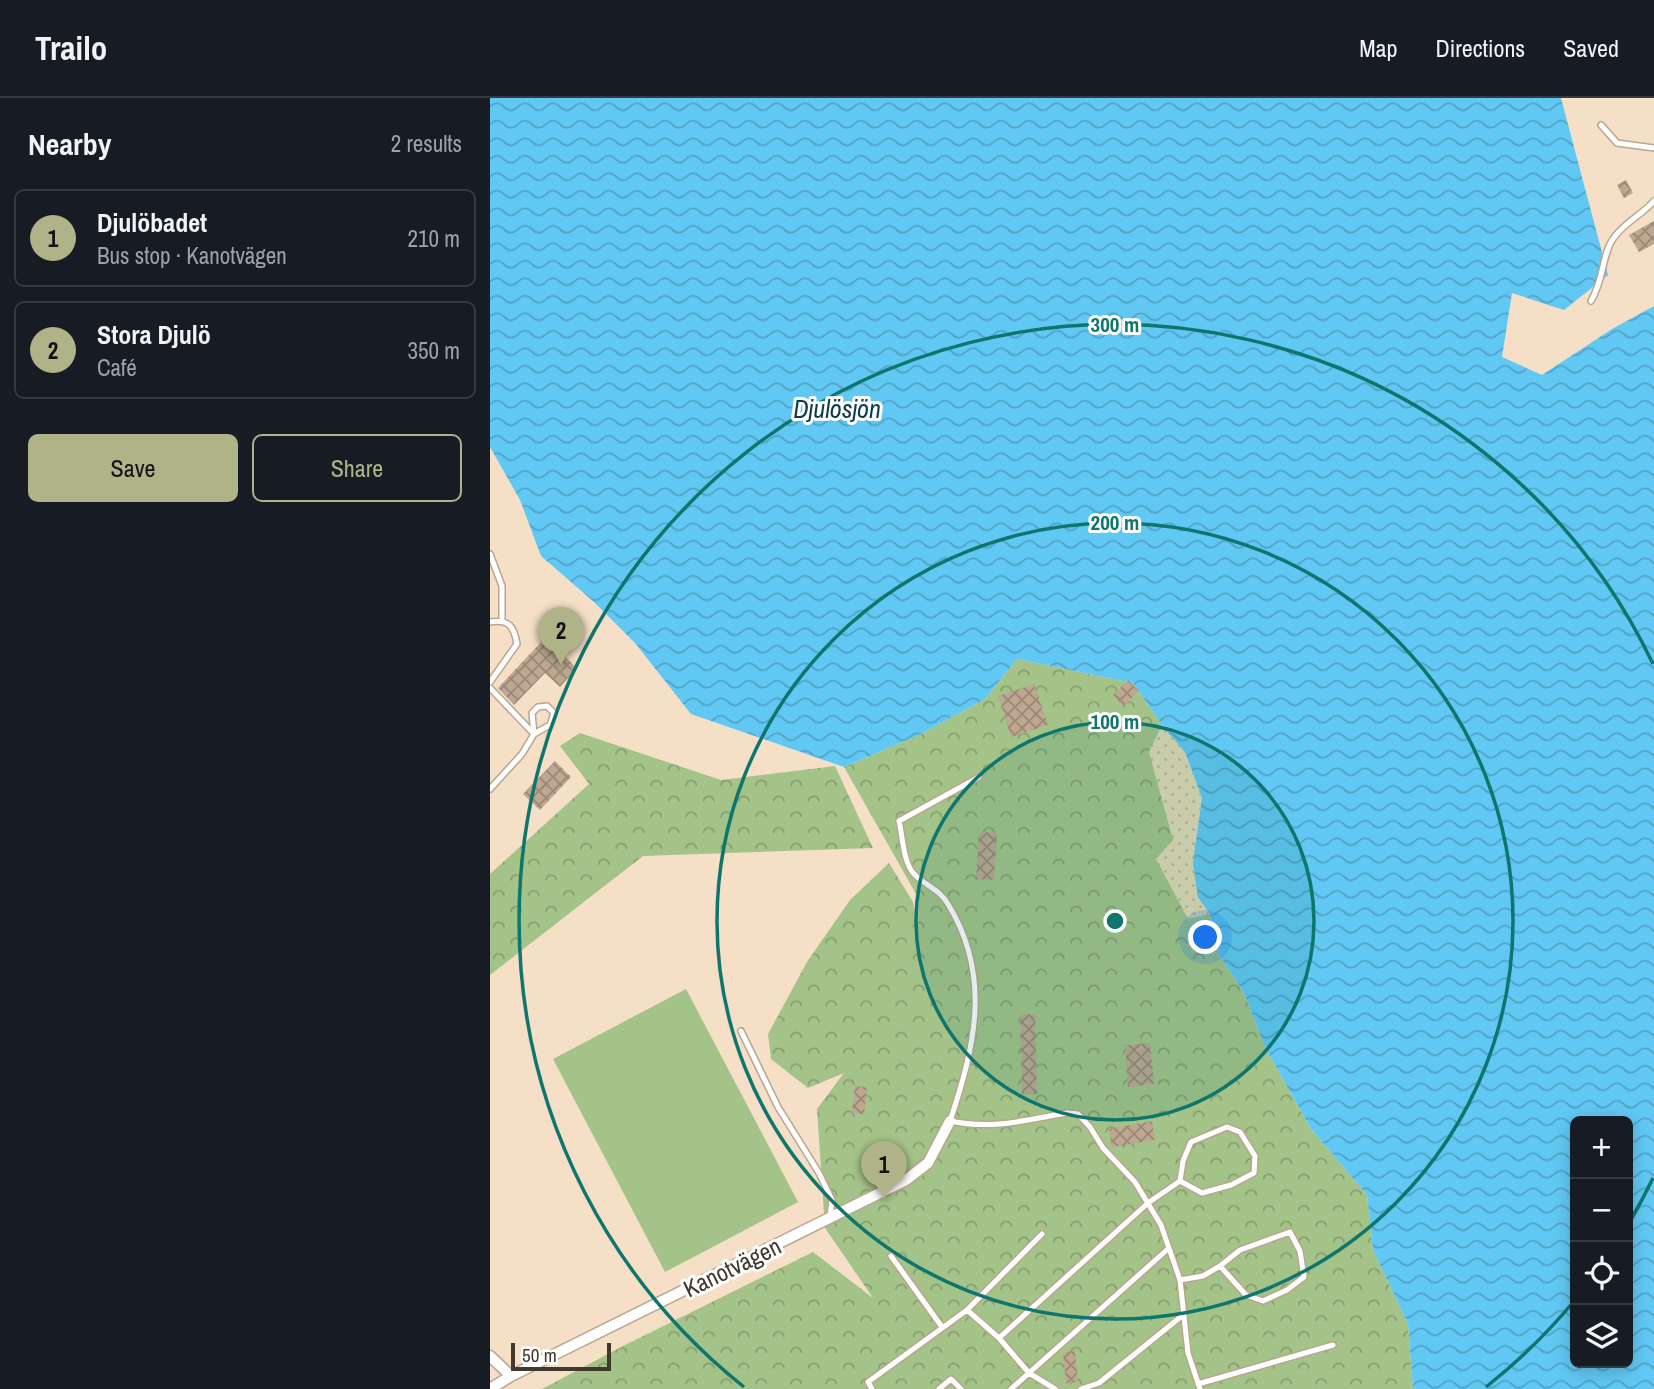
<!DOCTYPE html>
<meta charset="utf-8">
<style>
:root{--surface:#171b24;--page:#20242c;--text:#f1f3f6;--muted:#9ea1a6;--line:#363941;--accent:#afb387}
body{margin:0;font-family:"Archivo Narrow",sans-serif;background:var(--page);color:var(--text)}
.controls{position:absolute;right:21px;bottom:21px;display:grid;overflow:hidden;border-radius:10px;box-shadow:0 4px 18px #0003}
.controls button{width:63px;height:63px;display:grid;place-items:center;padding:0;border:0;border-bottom:2px solid var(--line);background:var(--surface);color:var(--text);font:35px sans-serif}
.scale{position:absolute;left:21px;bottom:18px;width:100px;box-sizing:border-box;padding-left:7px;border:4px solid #41382f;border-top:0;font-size:19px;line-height:24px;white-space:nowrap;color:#41382f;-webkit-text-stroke:5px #fff;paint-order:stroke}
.you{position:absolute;left:716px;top:840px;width:24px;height:24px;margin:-18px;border:5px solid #fff;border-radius:50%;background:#1a73e8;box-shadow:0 0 0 10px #1a73e833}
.badge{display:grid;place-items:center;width:46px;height:46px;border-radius:50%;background:var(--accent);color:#111;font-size:23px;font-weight:700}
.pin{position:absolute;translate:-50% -58px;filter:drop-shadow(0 2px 4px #0008)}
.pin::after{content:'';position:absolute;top:37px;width:24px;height:21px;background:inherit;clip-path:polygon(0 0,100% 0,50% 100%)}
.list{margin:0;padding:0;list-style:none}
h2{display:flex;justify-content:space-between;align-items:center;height:91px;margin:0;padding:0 28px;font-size:30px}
h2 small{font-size:23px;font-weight:400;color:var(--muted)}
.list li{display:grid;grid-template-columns:46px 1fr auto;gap:21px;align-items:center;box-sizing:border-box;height:98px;margin:0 14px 14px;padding:0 14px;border:2px solid var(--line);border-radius:10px}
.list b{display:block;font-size:26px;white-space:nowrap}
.list p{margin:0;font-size:23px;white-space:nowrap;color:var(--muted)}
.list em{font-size:23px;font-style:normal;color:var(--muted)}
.actions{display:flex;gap:14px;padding:21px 28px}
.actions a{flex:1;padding:16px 0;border:2px solid var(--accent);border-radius:10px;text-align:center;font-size:24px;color:var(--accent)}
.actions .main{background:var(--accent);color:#111}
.icon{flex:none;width:38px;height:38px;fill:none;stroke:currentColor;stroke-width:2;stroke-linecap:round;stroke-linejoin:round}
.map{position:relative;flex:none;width:1164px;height:1291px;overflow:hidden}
header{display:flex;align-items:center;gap:42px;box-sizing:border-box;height:98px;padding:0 35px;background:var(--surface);border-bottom:2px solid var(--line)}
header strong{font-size:33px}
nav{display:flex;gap:38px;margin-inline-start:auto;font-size:24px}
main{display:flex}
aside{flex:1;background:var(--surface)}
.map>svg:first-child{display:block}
</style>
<header>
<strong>Trailo</strong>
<nav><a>Map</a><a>Directions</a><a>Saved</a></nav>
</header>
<main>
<aside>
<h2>Nearby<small>2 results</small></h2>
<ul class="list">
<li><span class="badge">1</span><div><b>Djulöbadet</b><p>Bus stop · Kanotvägen</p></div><em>210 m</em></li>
<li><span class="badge">2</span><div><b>Stora Djulö</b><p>Café</p></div><em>350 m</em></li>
</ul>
<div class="actions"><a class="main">Save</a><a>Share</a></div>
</aside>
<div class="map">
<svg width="1164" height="1291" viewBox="0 0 1164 1291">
<defs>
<pattern id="forest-crowns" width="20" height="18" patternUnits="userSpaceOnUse" patternTransform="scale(1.75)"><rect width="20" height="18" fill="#a4c388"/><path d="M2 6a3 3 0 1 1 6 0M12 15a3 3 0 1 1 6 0" fill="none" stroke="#879f70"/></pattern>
<pattern id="sand-dots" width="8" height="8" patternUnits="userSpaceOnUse" patternTransform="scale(1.75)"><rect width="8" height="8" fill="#e3d9b4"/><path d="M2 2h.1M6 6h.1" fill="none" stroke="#c4bb9b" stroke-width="1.8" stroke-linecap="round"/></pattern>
<pattern id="water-waves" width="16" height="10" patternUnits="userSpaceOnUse" patternTransform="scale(1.75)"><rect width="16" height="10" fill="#61c8f4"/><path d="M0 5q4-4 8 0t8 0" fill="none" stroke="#52a3c6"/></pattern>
<pattern id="building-cross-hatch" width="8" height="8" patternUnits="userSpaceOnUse" patternTransform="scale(1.75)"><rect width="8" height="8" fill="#bda790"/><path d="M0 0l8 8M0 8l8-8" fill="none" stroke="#9b8976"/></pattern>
</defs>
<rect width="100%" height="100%" fill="#f5dfc6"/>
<path fill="#a4c388" d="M196 891 308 1104 175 1174 63 961Z"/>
<path fill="url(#forest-crowns)" d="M527 561 643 585 672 627 695 654 720 816 730 859 753 893 775 949 821 1031 877 1097 883 1152 918 1226 923 1291H52L133 1248 323 1154 383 1200 335 1130 327 1011 354 975 318 990 281 961 278 936 317 864 360 802 399 765 423 804 428 825 429 801 354 669 429 637 495 601Z
M90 635 231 682 345 668 383 750 153 758 0 877V776L99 686 70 648Z"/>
<path fill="url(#sand-dots)" d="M672 627 695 654 712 700 703 765 708 799 720 816 698 821 666 761 683 742 659 654Z"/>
<path fill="url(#water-waves)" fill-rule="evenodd" d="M0 0H1071L1118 177 1074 212 1022 195 1012 259 1052 277 1122 231 1164 208V1291H923L918 1226 883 1152 877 1097 821 1031 775 949 753 893 730 859 720 816 708 799 703 765 712 700 695 654 672 627 643 585 527 561 495 601 429 637 354 669 201 616 145 545 104 504 51 458 30 402 0 349ZM1085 1023H1138V1265H1085Z"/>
<path fill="url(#building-cross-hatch)" d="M1136 82 1143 95 1134 100 1127 87Z
M1164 123V146L1149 154 1139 137Z
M55 540 87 570 70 589 55 575 24 607 8 590Z
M638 582 649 593 633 608 623 597Z
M544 586 558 627 521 639 508 598Z
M65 663 81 679 50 712 33 696Z
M489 734 507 735 504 782 486 781Z
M545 916 547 996H532L530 917Z
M660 945 664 986 638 989 635 947Z
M365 988 377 989 374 1016 362 1015Z
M662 1023 665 1042 622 1049 619 1031Z
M585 1253 588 1284 576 1285 573 1254Z"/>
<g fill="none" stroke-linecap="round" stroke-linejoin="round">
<g stroke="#bba58e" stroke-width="8">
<path id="lane" d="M1111 27 1127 45 1164 50
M1101 203C1114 182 1112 156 1123 141 1133 125 1152 117 1164 103
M0 456 12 488V522
M0 524C19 521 24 528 27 546L0 584
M0 590 44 636
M489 679 409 723C413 739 413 767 426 778 437 788 450 792 458 806 502 878 485 948 460 1023 502 1032 536 1022 577 1015L588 1016 600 1029 613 1050 645 1084 671 1127 690 1182 698 1255 710 1291
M0 691 32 656 44 636 60 627 64 615 57 608 48 609 42 615 44 636
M251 933 288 1009 329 1075 342 1102 340 1118
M552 1136 477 1212 509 1240 658 1105 690 1083 693 1063 701 1044 737 1029 750 1034 765 1058 764 1075 741 1087 712 1095 690 1083
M401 1158 452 1229
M690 1182 713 1178 730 1168 756 1197 773 1203 797 1192 814 1179 810 1153 800 1134 750 1152 730 1168
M509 1240 539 1275 679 1150
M708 1286 843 1247
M382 1291 378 1284 477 1212
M449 1291 461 1281 471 1291
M521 1291 539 1275 565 1291
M591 1291 609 1285 693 1217"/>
</g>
<g stroke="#bba58e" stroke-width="13">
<path id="street" d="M0 1258 21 1278
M0 1291 21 1278 416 1082 438 1065 460 1023"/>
</g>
<use href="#lane" stroke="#fff" stroke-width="5"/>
<use href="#street" stroke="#fff" stroke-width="10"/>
</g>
<circle cx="625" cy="823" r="199" fill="#0f766e" fill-opacity=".12"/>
<g fill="none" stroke="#0f766e" stroke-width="3.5">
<circle cx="625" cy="823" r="199"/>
<circle cx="625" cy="823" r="398"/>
<path d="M1163 1080A596 596 0 0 1 1139 1125M1085 1202A596 596 0 0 1 996 1289M254 1289A596 596 0 1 1 1163 566"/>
</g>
<g text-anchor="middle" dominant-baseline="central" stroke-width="6" stroke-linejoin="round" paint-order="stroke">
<g font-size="24" fill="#41382f" stroke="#fff">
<text transform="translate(242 1169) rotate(-26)">Kanotvägen</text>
</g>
<g font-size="26" font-style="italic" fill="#0b3a4c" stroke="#fff">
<text x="347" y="310">Djulösjön</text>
</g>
</g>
<circle cx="625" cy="823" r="10" fill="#0f766e" stroke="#fff" stroke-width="3.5"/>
<g font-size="21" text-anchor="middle" font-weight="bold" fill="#0f766e" stroke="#fff" stroke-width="6" stroke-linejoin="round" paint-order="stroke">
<text x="625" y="234">300 m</text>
<text x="625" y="432">200 m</text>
<text x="625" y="631">100 m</text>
</g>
</svg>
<div class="controls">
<button>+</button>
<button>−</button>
<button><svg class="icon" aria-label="locate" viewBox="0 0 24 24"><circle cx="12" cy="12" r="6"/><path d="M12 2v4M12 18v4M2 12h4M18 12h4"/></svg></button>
<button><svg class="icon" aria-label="layers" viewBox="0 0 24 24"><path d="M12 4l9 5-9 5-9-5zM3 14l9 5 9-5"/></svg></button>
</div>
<div class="scale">50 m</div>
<div class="you"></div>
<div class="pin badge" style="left:394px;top:1101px">1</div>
<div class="pin badge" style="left:71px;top:567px">2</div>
</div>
</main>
